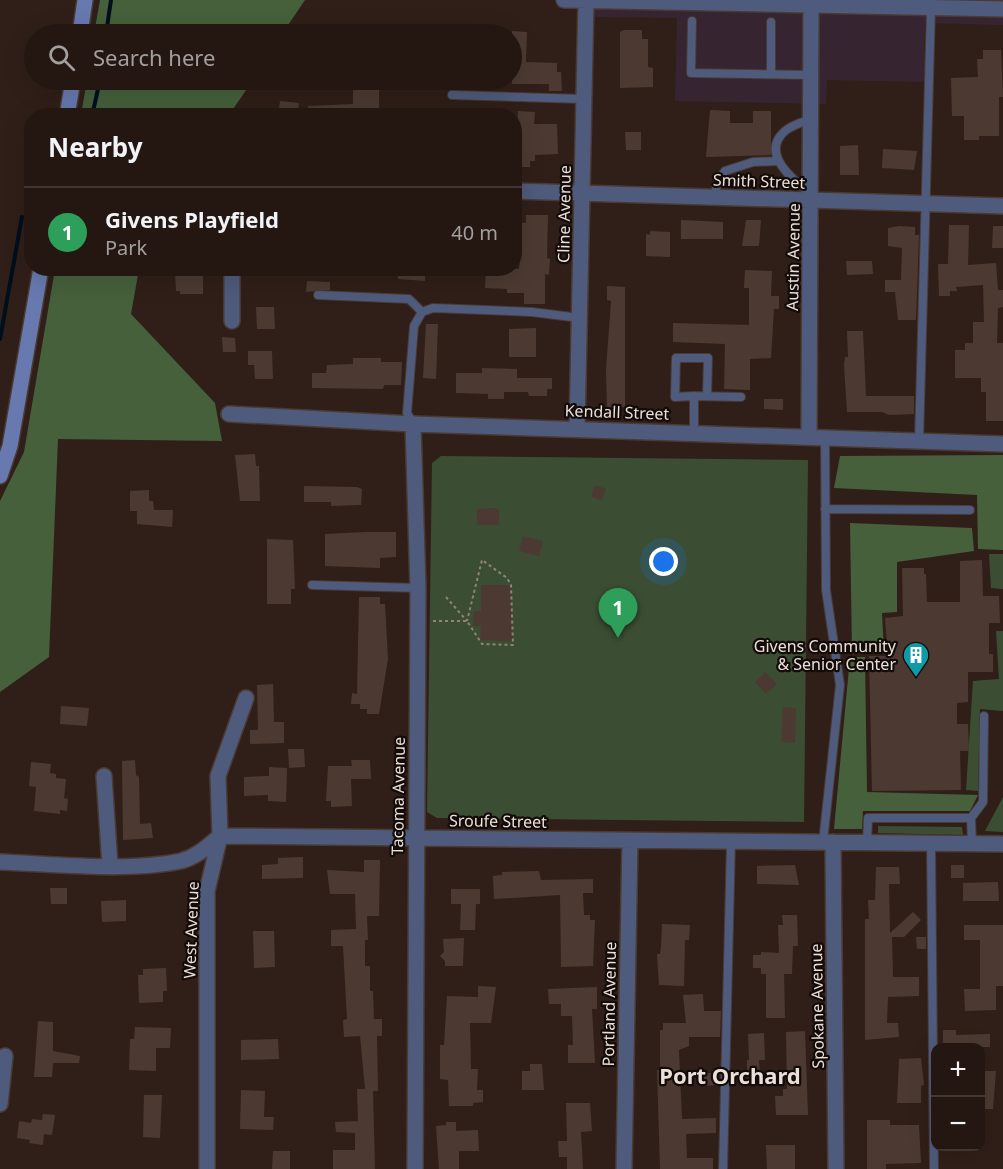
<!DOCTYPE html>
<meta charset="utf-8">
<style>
:root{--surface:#241712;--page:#302420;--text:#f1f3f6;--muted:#a39f9f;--line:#413632;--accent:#8c9099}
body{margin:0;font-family:"Noto Sans",sans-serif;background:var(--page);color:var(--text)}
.controls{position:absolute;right:18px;bottom:18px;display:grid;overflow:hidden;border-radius:12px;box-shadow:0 6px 24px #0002}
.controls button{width:54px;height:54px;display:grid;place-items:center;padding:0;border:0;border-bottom:2px solid var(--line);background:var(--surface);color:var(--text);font:30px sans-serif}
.you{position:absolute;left:664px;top:562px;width:21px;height:21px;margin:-15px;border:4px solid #fff;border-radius:50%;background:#1a73e8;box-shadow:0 0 0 9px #1a73e833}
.badge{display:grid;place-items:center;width:39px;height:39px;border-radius:50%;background:var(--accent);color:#fff;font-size:20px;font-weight:700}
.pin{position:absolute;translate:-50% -50px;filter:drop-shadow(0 2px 3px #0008)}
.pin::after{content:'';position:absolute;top:32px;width:21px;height:18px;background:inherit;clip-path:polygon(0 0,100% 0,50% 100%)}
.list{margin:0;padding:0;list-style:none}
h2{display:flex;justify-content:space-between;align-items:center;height:78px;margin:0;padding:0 24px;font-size:26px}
h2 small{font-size:20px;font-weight:400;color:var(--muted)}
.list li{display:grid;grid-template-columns:39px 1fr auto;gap:18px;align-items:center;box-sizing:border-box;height:90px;padding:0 24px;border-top:2px solid var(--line)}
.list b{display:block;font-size:22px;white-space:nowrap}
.list p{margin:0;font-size:20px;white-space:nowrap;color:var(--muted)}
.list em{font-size:20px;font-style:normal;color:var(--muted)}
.icon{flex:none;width:33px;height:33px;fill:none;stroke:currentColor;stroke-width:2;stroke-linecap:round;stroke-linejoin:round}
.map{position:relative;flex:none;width:1003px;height:1169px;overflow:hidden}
.search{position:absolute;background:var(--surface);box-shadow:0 6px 24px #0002;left:24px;top:24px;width:498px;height:66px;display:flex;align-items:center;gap:15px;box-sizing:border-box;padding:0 21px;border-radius:33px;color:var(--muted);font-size:22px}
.panel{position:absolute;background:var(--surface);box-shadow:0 6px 24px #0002;left:24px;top:108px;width:498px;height:168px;border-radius:24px}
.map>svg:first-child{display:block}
</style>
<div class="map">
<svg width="1003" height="1169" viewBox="0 0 1003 1169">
<rect width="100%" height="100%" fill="#301f18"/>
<path fill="#362530" d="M594 0H1003V25L925 23 924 82 827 80 826 104 675 101 677 18 594 17Z"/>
<path fill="#3b4e33" d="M441 456 808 460 804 822 437 818 427 812 432 463Z
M989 554H1003V589L991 588Z
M996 631H1003V832L985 831 1003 797V711L980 709 978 791 966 790 973 681 999 679Z
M878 826 962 827 963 835 878 833Z"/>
<path fill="#46603b" d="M100 0H305L282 34H94Z
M87 80H253L229 115H81Z
M55 269H139L131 314 215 403 222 441 58 439 49 657 0 692V501L24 452Z
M1003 455V550L978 549 977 495 834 488 840 456Z
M850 523 972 528 974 551 897 562V612L882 613 884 652 852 654Z
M850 657H865L867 792 978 795 970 811H863L862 829H834Z"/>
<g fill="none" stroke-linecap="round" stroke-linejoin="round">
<path stroke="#000f1d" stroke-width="4" d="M106 34 111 0
M92 116 100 80
M0 339 22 217"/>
</g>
<path fill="#4c3a32" d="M433 24H448V34H433Z
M624 30H642V39H648V67L653 68V87L620 88V32Z
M512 31 527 32 526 62 557 63V72H561L562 91H549V84H512Z
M983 50H1001L1003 97H999V136H979V140H964V116H952L951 78 978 77 977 59H983Z
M353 80H379V116H308V106L353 104Z
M280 101 299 103 297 116H278Z
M710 110 730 111V123H753V111H771V155L706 157Z
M518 111 535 112 534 124H557L558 154 535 155V161H530V167H514Z
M625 132H641V150H626Z
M858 145 859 175H840V146Z
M883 149 917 151 914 170 882 168Z
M526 215H548L547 258 550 259 549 275 545 274V304H524V293H507V289L485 288 486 268 519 269 522 240H514V222L526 223Z
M681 220 723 222V239H681Z
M746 220H761L759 246H742Z
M949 225H969L968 265 996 263 998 290H1003V307L998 308 997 343H1003V421H986V392H981V378H955V350H965V343H973V322H984L983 285 956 287 957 291H950V296H939L938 264H948Z
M899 226 915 227V235H919L916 320H898L895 292H885V280H901L902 248 888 246V228Z
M993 226H1003V248H992Z
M650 231 670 232V257L646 256V234L650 235Z
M846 261H872L873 274 847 275Z
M398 268H425V281L398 279Z
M745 270 772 271 771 296H779V309H774L771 358 750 359V390L724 389 725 344 673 342V323L749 325V288H744Z
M175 273H203V294H180V291H176Z
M307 281 330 282V290L306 292Z
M607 286 625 287V407L607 408 606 369 611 301 607 300Z
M256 307H274L275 329H257Z
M426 324H438L436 379 423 378Z
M536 328V357H509V329Z
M847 331H863L866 396H914V414L889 415 882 412H847L844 365 845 357H848Z
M222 337 235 338 236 352H223Z
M248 351H272L273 379H255L254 365H248Z
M353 358H381V362H402L401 385H384L383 389 312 388V373H326L327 365 353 364Z
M482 368 517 369V378H552V389H547V396H529L528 392H504V399H488V394L456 393V373H482Z
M764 399H783V410L764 409Z
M255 454 256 466H259L260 501H240L235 455Z
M595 485 606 489 602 501 591 496Z
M304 486 357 487 362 489 361 505 331 506V502H304Z
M149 490V501H153L154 510H173L172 527 137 524V511H130V491Z
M495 508 499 510V525H477V509Z
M366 532H396V557L380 558V568L325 566V534Z
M523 536 543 541 539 556 519 551Z
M267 539 293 540 295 589H291V604H267Z
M982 560 983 596H999L1000 623H989V654H993V672H968V702L957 703V724H968L969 751H960L961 790 872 791 869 656H888L885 618 903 616 902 568H924V574H926L927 602H960V561Z
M481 585H511L513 641 480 640 481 626H473L474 611H481Z
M359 597H380V604H385L388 659 379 714H367V709H360V704H351L352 693 357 694Z
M765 672 777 684 766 694 755 682Z
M273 684 274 722H284V743L250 744V730H258L257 685Z
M61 706 89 708 87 726 60 724Z
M783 707 796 708 795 743 781 742Z
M288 749H304L305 767 289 768Z
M135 760 136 775 139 777 140 824 151 823 153 838 123 840 122 761Z
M351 760H370L371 779H351L352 806 331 807V801H326L328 766H352Z
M31 762 51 764 50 773 56 774V778L66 779 64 798 68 799 67 811 60 810V814L34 811 36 787 29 786Z
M269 767 287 768 286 802 268 801V795L244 796V777L269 776Z
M303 857V878L262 879V865L278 864V858Z
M364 860H380L379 916H367L368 940H365V966H370V991H373L374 1019H382V1036H377L378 1091H373L375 1169H333V1150H355V1133L336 1132 335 1122 358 1121 357 1089H365L360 1036 344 1037 343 1020 347 1019 343 946H331V930L356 929 355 894H330L327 870 364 872Z
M795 865 799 885 757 884V866Z
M951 865H964V878H951Z
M876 867H899L900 884H889L890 933 913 912 921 920 904 937H892L893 977H919V996L888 997 887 1023H898L899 1037 865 1040V919H869L868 900H875Z
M539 871 541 880 593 879V893H583L584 915H590V920H595L593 966 561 967 560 895 494 899 493 876 502 875V872Z
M998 882 999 901H963V883Z
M50 888H67V904H51Z
M451 889H480V904H476L475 930H460L461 904H451Z
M126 900V921L102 922 101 901Z
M782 915H797L798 946H793L792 974H784L785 1018H766V974H761V968H753V955H761V952L779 953 778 925H783Z
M662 924 690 925 689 940H685L684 986 659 985 657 954H660L661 947Z
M964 925H1003V986H996V1010L965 1011 964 989H980V940H964Z
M253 931H274L275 967 254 968Z
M916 937H926V949H917Z
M464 938 463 966H445V961L440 956 444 952 443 939Z
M166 968 167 991H163V1002L139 1003 138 975H143V969Z
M478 986 496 987 491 1023H470L471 1069H478L477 1090H483V1102L473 1103V1106H449L448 1080 440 1079V1045H444L447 996 478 997Z
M597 987V1009H592L595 1063H568V1045H573L572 1016H561V1004H549L548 989Z
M703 994 704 1011H721L720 1037H689V1046L679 1050 682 1119 716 1118V1133L686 1134 687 1158H713V1169H660L657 1070H660V1030H663V1023H686L683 995Z
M38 1021 53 1022V1051L80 1056 79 1063H53L52 1077H34Z
M135 1027 171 1028 170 1048H156V1071L129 1070 130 1039H134Z
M943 1030H956V1035L990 1034V1047H943Z
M805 1031 808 1115H776L775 1096H783V1089H787L786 1032Z
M764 1033 765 1060H759L760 1077 747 1078V1060H752H749L748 1034Z
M278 1039 279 1059 241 1060V1040Z
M921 1058 924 1085 921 1086V1103H897L899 1059Z
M530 1064H542L544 1090H522V1071H530Z
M981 1071H996L993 1109H981Z
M704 1073H716V1085L704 1086Z
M241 1090 265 1091 264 1117H274L273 1130 240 1129Z
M144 1095H162L160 1138 143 1137Z
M566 1103H590L592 1131 581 1132 583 1169H567V1157H559L558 1141H567Z
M43 1114 55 1115 52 1135 44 1134 43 1145 29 1143 30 1140 17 1138 19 1121 31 1123 32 1119 42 1120Z
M867 1120H890V1125H919L921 1163 886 1164V1169H867Z
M446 1122H456V1131L478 1130 479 1151H459V1169H439L436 1126 446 1125Z
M766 1145H795V1169H767Z
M273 1151H290V1169H272Z"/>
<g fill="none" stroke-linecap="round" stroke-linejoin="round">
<g stroke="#4a3a33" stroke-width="10">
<path id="lane" d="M692 21 691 73 811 75
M771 22V74
M452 95 584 99
M810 193C794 181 759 153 785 131 792 125 803 122 811 119
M714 198 718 181 725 171 753 162 778 161
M318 295 409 299 422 312
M694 396 675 397 676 358H708L707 396
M413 423 407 413 414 326 422 312 433 308 532 312 580 318
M694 433V396L741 397
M919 441 931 8
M825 509 970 510
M312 585 418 588
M823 842 840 685 826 590 825 438
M867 842 868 818H971
M931 843 934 1169
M972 844 971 818 983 802 984 716
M723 1169 731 841"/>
</g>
<g stroke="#4a3a33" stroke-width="18">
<path id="street" d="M564 0 1003 9
M514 191 1003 206
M232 321V268
M229 414 413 424 1003 444
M413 424 418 588 415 1169
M577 429 586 0
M809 437 811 6
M104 776 110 866
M833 842 836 1169
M1 862C55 864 128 872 181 861 197 857 208 846 220 836L1003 844
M0 1104 5 1056
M207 1169V891L220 836 218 776 246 698
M624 1169 630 840"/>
</g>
<g stroke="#4a3a33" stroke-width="18">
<path id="secondary" d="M80 34 85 0
M67 116 73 80
M0 476 10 446 41 268"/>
</g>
<path stroke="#91827c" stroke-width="2" stroke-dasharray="3 3" stroke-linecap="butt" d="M446 597 467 621
M433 621H467L482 644 513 645 511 585 507 578 482 560 467 621"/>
<use href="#lane" stroke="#4f5b7c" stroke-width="8"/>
<use href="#street" stroke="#4f5b7c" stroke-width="15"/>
<use href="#secondary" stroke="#6779af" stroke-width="15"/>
</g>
<defs>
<g id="building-pin" transform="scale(1.35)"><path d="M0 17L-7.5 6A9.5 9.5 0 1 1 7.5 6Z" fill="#0f9aa8" stroke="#120b08"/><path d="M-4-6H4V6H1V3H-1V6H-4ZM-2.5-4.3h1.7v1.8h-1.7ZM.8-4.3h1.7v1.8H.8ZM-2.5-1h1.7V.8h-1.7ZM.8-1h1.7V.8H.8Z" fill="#fff"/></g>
</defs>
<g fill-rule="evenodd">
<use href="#building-pin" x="916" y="655"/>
</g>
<g text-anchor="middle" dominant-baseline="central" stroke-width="4.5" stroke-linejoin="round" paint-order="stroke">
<g font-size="16" fill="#ebdfda" stroke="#120b08">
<text transform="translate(759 181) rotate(2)">Smith Street</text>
<text transform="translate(564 214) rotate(-89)">Cline Avenue</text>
<text transform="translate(793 257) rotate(-89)">Austin Avenue</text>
<text transform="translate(617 412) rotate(2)">Kendall Street</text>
<text transform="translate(398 796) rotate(-89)">Tacoma Avenue</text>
<text transform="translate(498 821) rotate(1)">Sroufe Street</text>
<text transform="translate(191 930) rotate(-88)">West Avenue</text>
<text transform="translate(609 1004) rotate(-89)">Portland Avenue</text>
<text transform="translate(817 1006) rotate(-91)">Spokane Avenue</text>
</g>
<g font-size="16" fill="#ebdfda" stroke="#120b08" text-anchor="end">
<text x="896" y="646">Givens Community<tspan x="896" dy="18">&amp; Senior Center</tspan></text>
</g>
<g font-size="22" font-weight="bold" fill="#ebdfda" stroke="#120b08">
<text x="730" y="1075">Port Orchard</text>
</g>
</g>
</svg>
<div class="controls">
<button>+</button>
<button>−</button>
</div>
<div class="you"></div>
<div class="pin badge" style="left:618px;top:638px;background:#2e9e5b">1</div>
<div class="search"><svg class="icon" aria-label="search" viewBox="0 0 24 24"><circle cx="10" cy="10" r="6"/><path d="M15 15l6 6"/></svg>Search here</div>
<section class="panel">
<h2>Nearby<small></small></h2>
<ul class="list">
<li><span class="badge" style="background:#2e9e5b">1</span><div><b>Givens Playfield</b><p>Park</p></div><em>40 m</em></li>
</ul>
</section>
</div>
